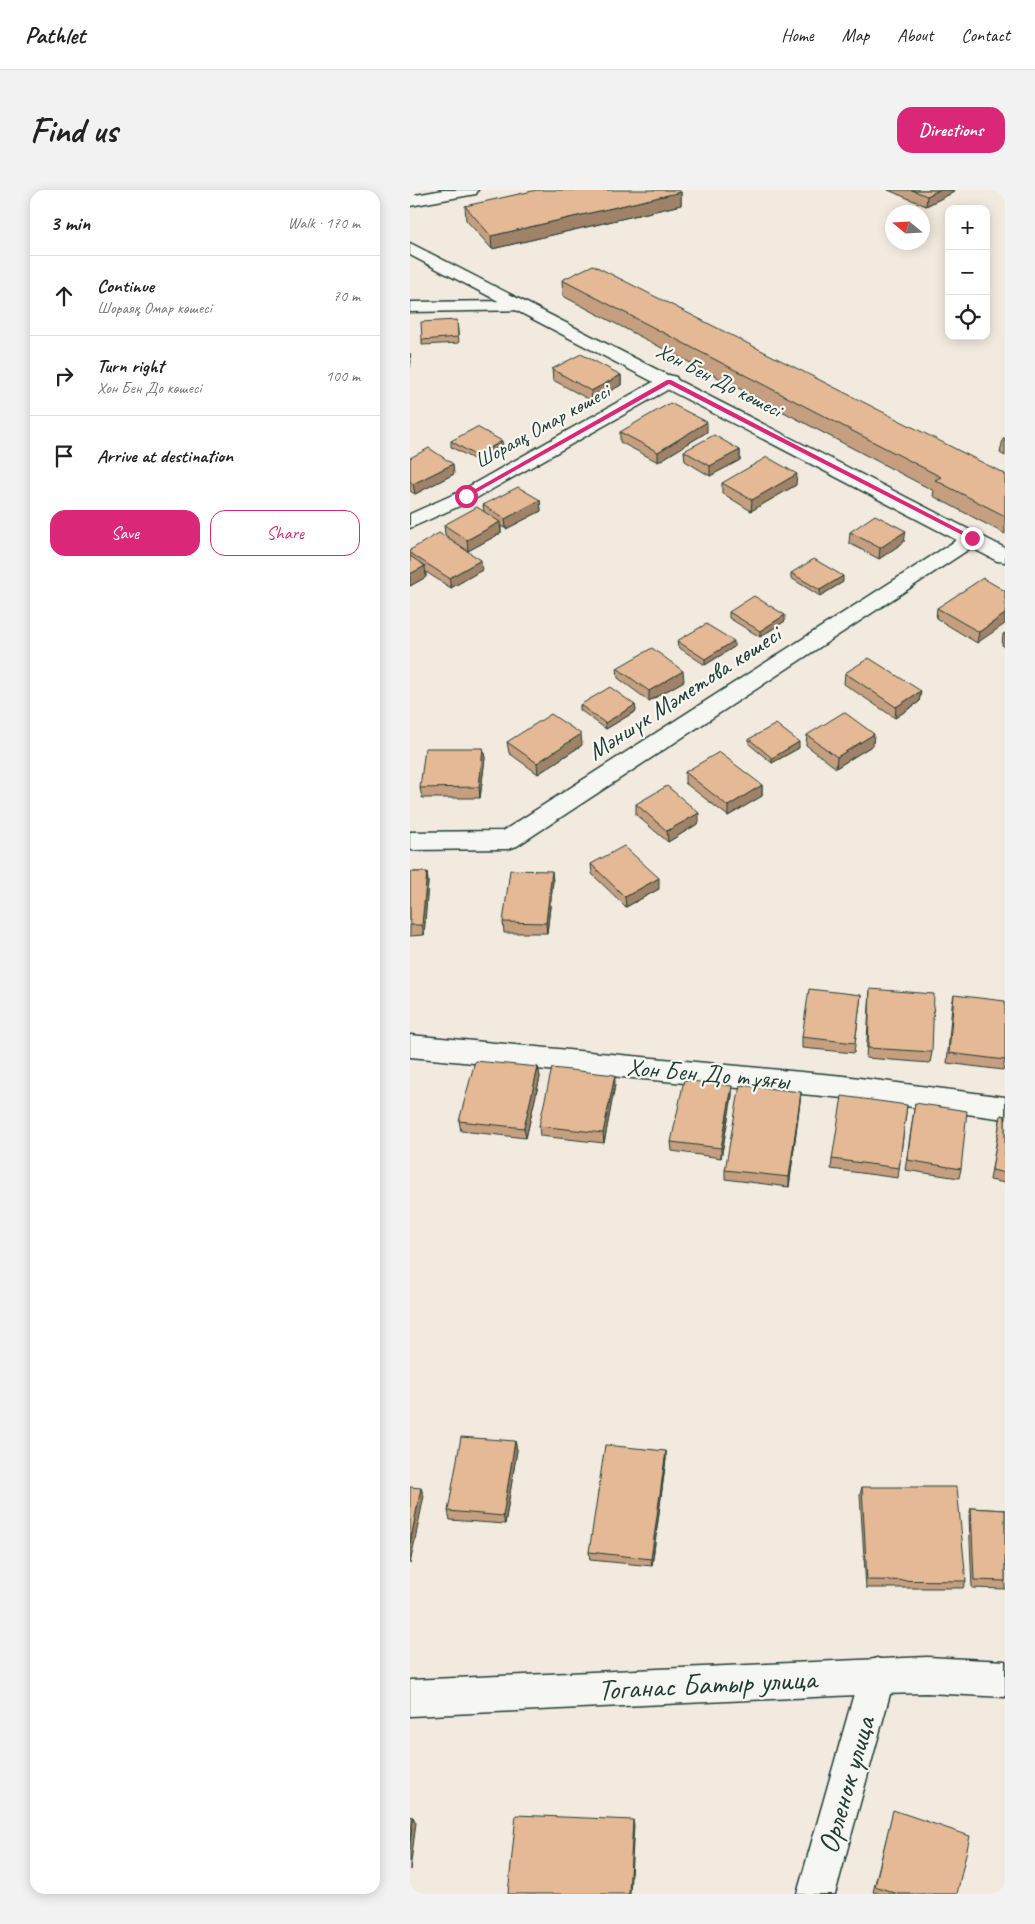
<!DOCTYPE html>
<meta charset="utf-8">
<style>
:root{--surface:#fff;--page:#f2f2f2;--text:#222;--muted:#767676;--line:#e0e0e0;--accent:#db2777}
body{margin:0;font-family:Caveat,sans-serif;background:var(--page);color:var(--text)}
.controls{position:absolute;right:15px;top:15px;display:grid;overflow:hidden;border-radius:10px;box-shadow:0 2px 12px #0003}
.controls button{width:45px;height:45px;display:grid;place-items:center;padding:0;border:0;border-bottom:1px solid var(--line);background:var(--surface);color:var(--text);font:25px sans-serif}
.compass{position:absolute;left:475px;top:15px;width:45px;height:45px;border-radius:50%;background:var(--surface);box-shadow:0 2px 12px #0003;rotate:288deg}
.stop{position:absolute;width:15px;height:15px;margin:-11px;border:4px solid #db2777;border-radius:50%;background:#fff}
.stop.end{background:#db2777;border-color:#fff;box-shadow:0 1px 5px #0008}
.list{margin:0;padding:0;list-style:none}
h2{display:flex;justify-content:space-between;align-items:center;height:65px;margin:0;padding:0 20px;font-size:21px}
h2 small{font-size:16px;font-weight:400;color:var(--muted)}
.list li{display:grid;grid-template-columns:32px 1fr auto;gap:15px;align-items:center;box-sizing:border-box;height:80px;padding:0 20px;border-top:1px solid var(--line)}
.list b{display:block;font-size:19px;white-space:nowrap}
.list p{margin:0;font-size:16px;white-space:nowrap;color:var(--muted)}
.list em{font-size:16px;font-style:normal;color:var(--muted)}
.actions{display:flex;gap:10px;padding:15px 20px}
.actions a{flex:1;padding:11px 0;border:1px solid var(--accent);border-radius:15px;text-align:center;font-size:18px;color:var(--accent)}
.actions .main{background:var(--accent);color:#fff}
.icon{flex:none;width:28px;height:28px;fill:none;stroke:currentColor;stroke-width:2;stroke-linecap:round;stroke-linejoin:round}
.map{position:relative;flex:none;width:595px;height:1704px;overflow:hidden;border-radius:15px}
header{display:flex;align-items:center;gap:30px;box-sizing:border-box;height:70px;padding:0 25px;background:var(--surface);border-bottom:1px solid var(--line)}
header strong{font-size:24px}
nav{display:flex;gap:28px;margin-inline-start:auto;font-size:18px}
.intro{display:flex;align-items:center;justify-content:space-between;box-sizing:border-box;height:120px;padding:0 30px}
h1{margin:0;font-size:35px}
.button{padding:12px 22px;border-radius:15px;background:var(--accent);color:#fff;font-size:18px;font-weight:700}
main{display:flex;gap:30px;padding:0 30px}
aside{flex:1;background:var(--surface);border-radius:15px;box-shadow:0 2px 12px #0003}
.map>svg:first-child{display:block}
</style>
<header>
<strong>Pathlet</strong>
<nav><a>Home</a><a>Map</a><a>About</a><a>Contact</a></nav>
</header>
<div class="intro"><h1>Find us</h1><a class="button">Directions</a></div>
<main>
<aside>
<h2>3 min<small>Walk · 170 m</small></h2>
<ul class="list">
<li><svg class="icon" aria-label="ahead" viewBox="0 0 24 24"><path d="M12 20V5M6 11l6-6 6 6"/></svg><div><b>Continue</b><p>Шораяқ Омар көшесі</p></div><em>70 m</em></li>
<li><svg class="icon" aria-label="right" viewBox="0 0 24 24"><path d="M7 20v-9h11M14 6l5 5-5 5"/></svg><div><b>Turn right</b><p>Хон Бен До көшесі</p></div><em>100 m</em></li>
<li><svg class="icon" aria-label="arrive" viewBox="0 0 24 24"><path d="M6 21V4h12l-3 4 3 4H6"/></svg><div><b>Arrive at destination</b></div></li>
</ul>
<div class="actions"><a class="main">Save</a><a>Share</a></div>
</aside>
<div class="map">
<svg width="595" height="1704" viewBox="0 0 595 1704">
<rect width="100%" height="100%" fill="#f3eadf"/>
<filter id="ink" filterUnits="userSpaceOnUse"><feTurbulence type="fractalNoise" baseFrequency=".02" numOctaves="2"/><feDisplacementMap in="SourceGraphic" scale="10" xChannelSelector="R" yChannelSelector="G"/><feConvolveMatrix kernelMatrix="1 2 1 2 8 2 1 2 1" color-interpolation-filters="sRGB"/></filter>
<g filter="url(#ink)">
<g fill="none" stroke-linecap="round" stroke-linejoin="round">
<g stroke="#1f3d34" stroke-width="3">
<path id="street" d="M33 0H68L66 4 60 5 0 16V6Z
M108 111 114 112 117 116 114 120 0 122V112Z
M259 185 266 187 268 191 266 195 63 310 0 338V324L49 302 252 187Z
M563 342 570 344 574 348 570 352 107 656 98 659 0 660V642L93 641 556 344Z
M0 845 434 886 595 907V929L434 908 0 867Z
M467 1468 480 1473 485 1486 425 1704H387L449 1486 454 1473Z"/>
</g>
<g stroke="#1f3d34" stroke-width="3">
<path id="secondary" d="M0 53 595 358V372L587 371 0 65Z
M517 1467 595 1471V1507L517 1503 467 1504 0 1526V1490Z"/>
</g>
<use href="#street" fill="#f6f6f2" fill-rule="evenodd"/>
<use href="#secondary" fill="#f6f6f2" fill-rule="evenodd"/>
</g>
<path fill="#c59f80" stroke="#1f3d34" d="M478 0H544V2L516 16Z
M271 2V15L82 59 56 30 55 16Z
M152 90 595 284V344L523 306 524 301 153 106Z
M47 130 49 153 12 155V150Z
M142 179 211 185V195L182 211 143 190Z
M210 242H297L248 272 210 252Z
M595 248V266L590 263 593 249Z
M41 251 93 257 67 271 41 257Z
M330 260V270L300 286 275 271 274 261Z
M0 268 44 284 5 304 0 301Z
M312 293 386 295 341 321 312 303Z
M130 310 131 321 96 339 91 336V343L58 361 35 345 34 335 74 322 73 315Z
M440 342 494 352 469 369 439 353Z
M0 360 72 380 41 398 16 382V387L0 396Z
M381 383 433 392 410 406 381 388Z
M595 401 567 453 526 428 527 418Z
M319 422 375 431 350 447 319 428Z
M595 443V457L592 455 593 444Z
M267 451 324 457 295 475 268 457Z
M207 478 274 491 239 511 208 488Z
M435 483 511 501 509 512 485 528 434 494Z
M170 515H225L226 521 196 539 170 520Z
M397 545 463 555 426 578 396 555Z
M339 549 389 558 362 573 339 554Z
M97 552 172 555 128 584 99 563Z
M73 558 75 568 70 608H12L10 598Z
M275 582 352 595V606L318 626 275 593Z
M226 614 289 633 258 652 226 625Z
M181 674 249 699 216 717 182 684Z
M0 682H17L18 692 14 745 0 746Z
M143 691 137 743H94L93 732Z
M460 799 522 862 520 873 456 868Z
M451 805 444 863 392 858V847Z
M544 805 595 870 593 880 537 873 542 815Z
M128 877 130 887 116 948 51 941 49 931Z
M205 895 194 953 130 946 129 936Z
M322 896V906L311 968 262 961 261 952Z
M391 902 379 997 315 989V980Z
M505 913 551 979 549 988 495 980Z
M497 915 488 988 421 979 422 969Z
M591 925 595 926V993L580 990Z
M105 1251 107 1260 95 1334 40 1330 38 1321Z
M256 1261V1269L242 1376 180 1370 179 1362Z
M452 1297 556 1391 553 1398H456L450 1305Z
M561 1318 595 1320V1399L562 1398 559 1326Z
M482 1626 547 1704H470L463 1702Z"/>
<path fill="#a08268" stroke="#1f3d34" d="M529 0H544V2L516 16 517 6Z
M271 2V15L82 59 81 46Z
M0 163 1 172 0 178Z
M211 185V195L182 211 181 201Z
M297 232V242L248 272V262Z
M92 251 93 257 67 271 66 266Z
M330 260V270L300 286V276Z
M43 274 44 284 5 304 3 294Z
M387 284 386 295 341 321 342 310Z
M130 310 131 321 96 339 95 329Z
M90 332 91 343 58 361 57 350Z
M496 341 494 352 469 369 470 358Z
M71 370 72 380 41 398 39 388Z
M15 376 16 387 0 396V384Z
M433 386V392L410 406V400Z
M595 424V434L567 453 569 442Z
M375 425V431L350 447V441Z
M324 451V457L295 475V469Z
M273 481 274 491 239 511V501Z
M511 501 509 512 485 528 486 517Z
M225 515 226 521 196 539 195 533Z
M171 544 172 555 128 584 127 573Z
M464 544 463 555 426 578 427 567Z
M389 552V558L362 573V568Z
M73 558 75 568 70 608 69 597Z
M352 595V606L318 626V616Z
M289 623V633L258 652 257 641Z
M142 681 143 691 137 743 136 733Z
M17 682 18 692 14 745 12 735Z
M249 688V699L216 717 215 707Z
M128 877 130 887 116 948 114 938Z
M205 885V895L194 953 193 943Z
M322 896V906L311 968V958Z
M391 902 390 912 379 997V987Z
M105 1251 107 1260 95 1334 93 1326Z
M256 1261V1269L242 1376 241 1369Z
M11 1298 14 1306 0 1374V1353Z
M3 1627 6 1633 0 1680V1651Z
M223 1630 224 1636 220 1704H219Z"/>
<path fill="#e5b995" stroke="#1f3d34" d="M127 0H269L271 2 81 46 55 16Z
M502 0H529L517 6Z
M183 75 595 284V326L525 290 531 287 152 90Z
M47 130 48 147 12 150 11 132Z
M171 164 211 185 181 201 142 179Z
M260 213 297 232 248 262 210 242Z
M67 237 92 251 66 266 41 251Z
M304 245 330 260 300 276 274 261Z
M19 258 43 274 3 294 0 291V268Z
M357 267 387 284 342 310 312 293Z
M108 297 130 310 95 329 73 315Z
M67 317 90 332 57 350 34 335Z
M465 325 496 341 470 358 440 342Z
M29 343 71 370 39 388 0 363V360Z
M0 366 15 376 0 384Z
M404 369 433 386 410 400 381 383Z
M573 388 595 401V424L569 442 527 418Z
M344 406 375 425 350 441 319 422Z
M296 434 324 451 295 469 267 451Z
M242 458 273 481 239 501 207 478Z
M459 468 511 501 486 517 435 483Z
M200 497 225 515 195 533 170 515Z
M434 522 464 544 427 567 397 545Z
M141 524 171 544 127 573 97 552Z
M366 534 389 552 362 568 339 549Z
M15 558H73L69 597 10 598Z
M309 562 352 595 318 616 275 582Z
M257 596 289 623 257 641 226 614Z
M214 656 249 688 215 707 181 674Z
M100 680 142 681 136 733 93 732Z
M0 682H17L12 735H0Z
M399 799 451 805 445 853 392 847Z
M460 799 524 804 522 862 458 858Z
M544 805 595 811V870L539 863Z
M65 871 128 877 114 938 49 931Z
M142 878 205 885 193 943 129 936Z
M274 890 322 896 311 958 261 952Z
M330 895 391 902 379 987 315 980Z
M432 906 497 915 489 978 422 969Z
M505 913 557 921 551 979 497 970Z
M591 925 595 926V983L582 980Z
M51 1247 105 1251 93 1326 38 1321Z
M195 1255 256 1261 241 1369 179 1362Z
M0 1297 11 1298 0 1353Z
M452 1297H547L556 1391 457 1390Z
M561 1318 595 1320V1391L564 1390Z
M483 1620 560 1646 547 1704H488L465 1696Z
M106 1625 223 1630 219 1704H98Z
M0 1626 3 1627 0 1651Z"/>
</g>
<path fill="#db2777" d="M257 190H261L566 348 560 349 259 194 58 307 53 306Z"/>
<g text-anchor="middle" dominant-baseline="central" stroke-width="4.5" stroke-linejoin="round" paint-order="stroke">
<g font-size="21" fill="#1f3d34" stroke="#f6f6f2">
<text transform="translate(309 190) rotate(27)">Хон Бен До көшесі</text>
<text transform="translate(132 236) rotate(-29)">Шораяқ Омар көшесі</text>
</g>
<g font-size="25" fill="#1f3d34" stroke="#f6f6f2">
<text transform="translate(274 503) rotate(-33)">Мәншүк Мәметова көшесі</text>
<text transform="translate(298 884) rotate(5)">Хон Бен До тұяғы</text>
</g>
<g font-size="30" fill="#1f3d34" stroke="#f6f6f2">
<text transform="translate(297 1494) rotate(-3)">Тоганас Батыр улица</text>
<text transform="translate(436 1595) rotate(-74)">Орленок улица</text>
</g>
</g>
</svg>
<div class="controls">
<button>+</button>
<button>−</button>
<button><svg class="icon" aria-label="locate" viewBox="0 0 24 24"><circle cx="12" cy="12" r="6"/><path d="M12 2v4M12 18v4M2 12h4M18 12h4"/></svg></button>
</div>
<svg class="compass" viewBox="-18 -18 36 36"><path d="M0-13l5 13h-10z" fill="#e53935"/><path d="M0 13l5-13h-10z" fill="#767676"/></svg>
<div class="stop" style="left:56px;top:306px"></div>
<div class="stop end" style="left:562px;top:348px"></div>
</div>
</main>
